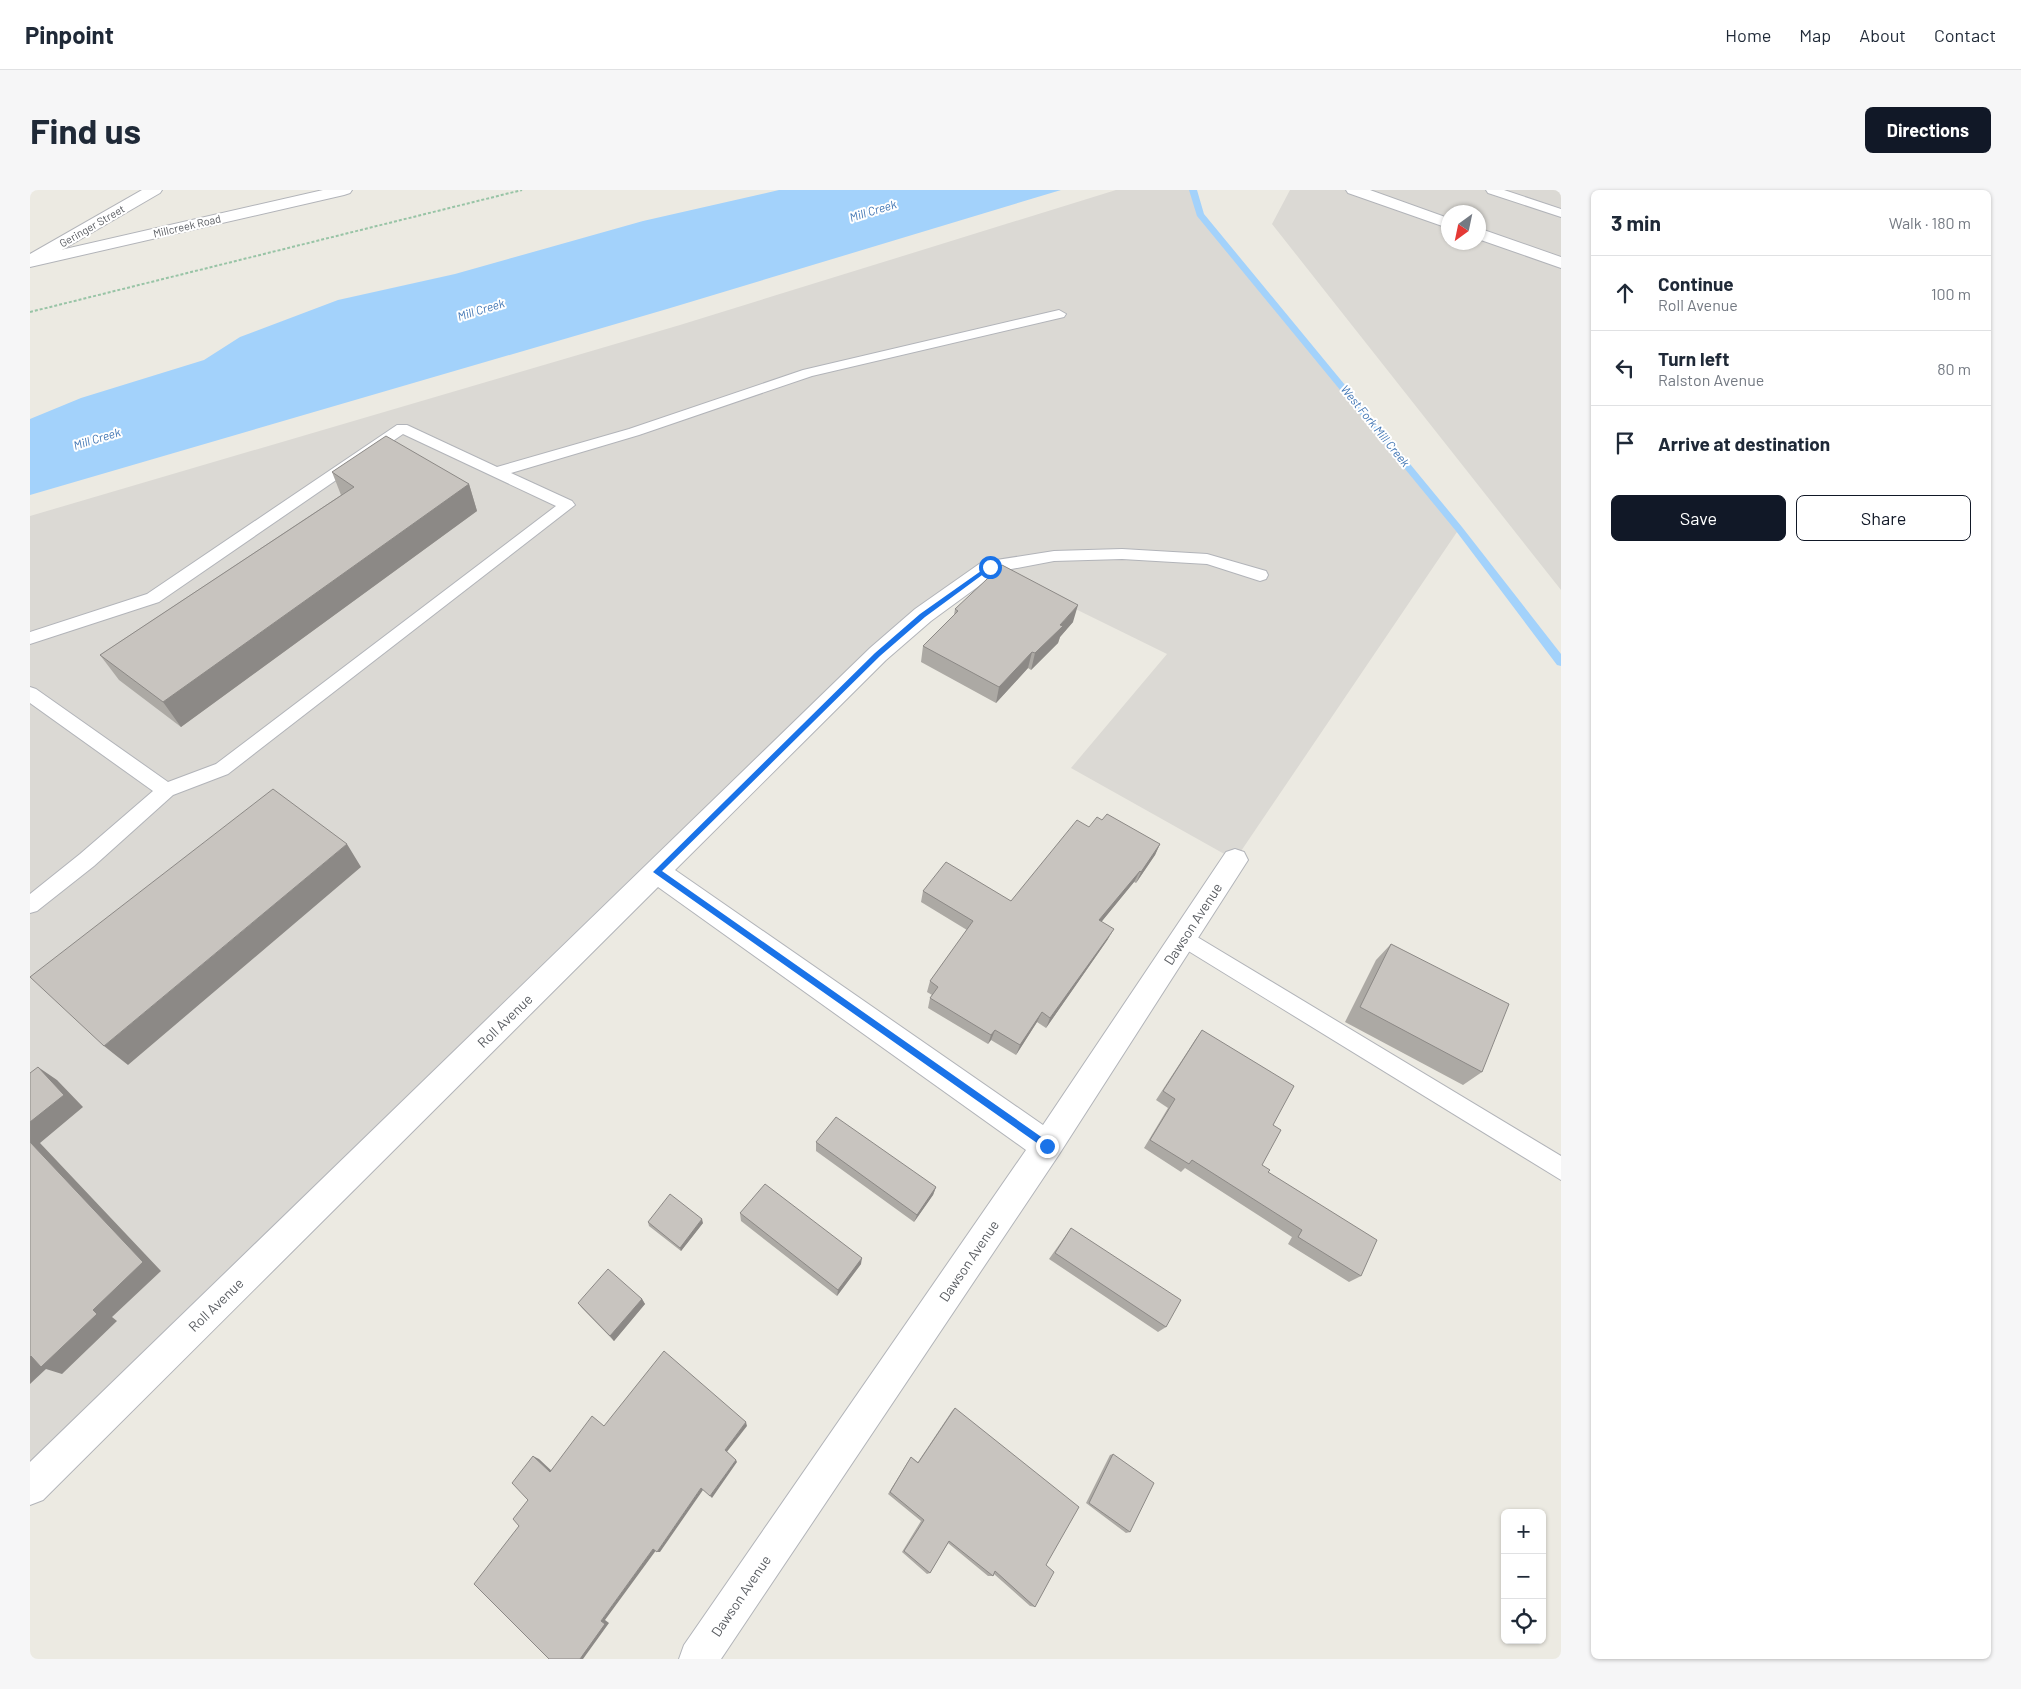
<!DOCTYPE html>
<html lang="en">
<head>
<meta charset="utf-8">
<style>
	body { margin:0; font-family:Barlow,sans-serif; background:#f6f6f7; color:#1f2937 }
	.controls { position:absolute; right:15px; bottom:15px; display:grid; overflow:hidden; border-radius:8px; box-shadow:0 1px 4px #0004 }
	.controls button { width:45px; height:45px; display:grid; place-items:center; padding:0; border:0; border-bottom:1px solid #e0e1e3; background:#fff; color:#1f2937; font:25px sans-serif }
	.compass { position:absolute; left:1411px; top:15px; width:45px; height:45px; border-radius:50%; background:#fff; box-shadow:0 1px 4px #0004; rotate:213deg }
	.stop { position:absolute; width:15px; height:15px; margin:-11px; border:4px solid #1a73e8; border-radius:50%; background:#fff }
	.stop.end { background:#1a73e8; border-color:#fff; box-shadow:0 1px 5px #0008 }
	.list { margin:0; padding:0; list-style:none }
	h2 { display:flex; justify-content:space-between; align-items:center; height:65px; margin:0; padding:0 20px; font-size:21px }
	h2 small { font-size:16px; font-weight:400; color:#747a83 }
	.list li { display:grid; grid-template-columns:32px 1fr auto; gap:15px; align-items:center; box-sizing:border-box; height:75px; padding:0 20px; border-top:1px solid #e0e1e3 }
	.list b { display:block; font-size:19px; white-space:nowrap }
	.list p { margin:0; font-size:16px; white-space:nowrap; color:#747a83 }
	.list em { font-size:16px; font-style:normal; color:#747a83 }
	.actions { display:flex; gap:10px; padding:15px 20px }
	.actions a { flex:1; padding:11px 0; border:1px solid #111827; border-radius:8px; text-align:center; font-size:18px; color:#111827 }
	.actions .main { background:#111827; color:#fff }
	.icon { flex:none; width:28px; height:28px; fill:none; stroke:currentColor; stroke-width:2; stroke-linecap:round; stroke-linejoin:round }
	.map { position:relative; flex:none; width:1531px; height:1469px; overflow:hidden; border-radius:8px }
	header { display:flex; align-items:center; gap:30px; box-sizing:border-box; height:70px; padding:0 25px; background:#fff; border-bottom:1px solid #e0e1e3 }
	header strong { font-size:24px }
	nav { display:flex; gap:28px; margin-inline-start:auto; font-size:18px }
	.intro { display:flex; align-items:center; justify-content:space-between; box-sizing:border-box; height:120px; padding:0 30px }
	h1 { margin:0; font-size:35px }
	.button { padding:12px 22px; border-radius:8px; background:#111827; color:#fff; font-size:18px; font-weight:700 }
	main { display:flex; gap:30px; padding:0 30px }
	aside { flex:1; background:#fff; border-radius:8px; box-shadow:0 1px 4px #0004 }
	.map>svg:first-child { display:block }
</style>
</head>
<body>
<header>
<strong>Pinpoint</strong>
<nav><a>Home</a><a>Map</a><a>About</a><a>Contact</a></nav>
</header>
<div class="intro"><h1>Find us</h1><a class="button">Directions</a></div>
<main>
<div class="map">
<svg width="1531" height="1469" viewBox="0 0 1531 1469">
	<rect width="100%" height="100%" fill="#eceae2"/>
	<!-- industrial -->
	<path fill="#dbd9d4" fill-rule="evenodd" d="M1086 0H1163L1170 24 1429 339 1205 670 1041 578 1137 464 960 377 893 425 0 1297V326L650 135Z
		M1260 0H1531V400L1242 34ZM1418 22H1448V52H1418Z"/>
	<!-- water -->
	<path fill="#a3d2fb" d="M749 0H1031L637 119 0 305V229L51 208 174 170 210 147 308 110 425 84 613 31Z"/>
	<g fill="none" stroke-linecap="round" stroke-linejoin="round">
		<!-- stream -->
		<path fill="#a3d2fb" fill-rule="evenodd" d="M1159 0H1167L1174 24 1432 337 1531 464V476L1527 475 1426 341 1167 26Z"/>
		<!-- service casing -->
		<g stroke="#b2b4b9" stroke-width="2">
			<path id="service" d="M1456 0H1474L1531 19V27L1458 3Z
				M1029 120 1036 124 1034 127 782 186 609 245 481 283 542 311 545 315 198 584 143 605 64 676 7 721 0 723V704L50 664 123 601 0 513V497L6 499 138 592 186 574 526 316 373 244 129 412 0 454V442L117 404 367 235H377L467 277 599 239 773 180Z
				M1092 359 1177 364 1236 381 1238 385 1236 389 1230 391 1177 374 1092 369 1024 371 960 383 954 381 952 377 954 373 960 371 1024 361Z
				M1154 739 1531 966V990L1147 754 1144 748 1147 742Z"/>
		</g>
		<!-- minor casing -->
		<g stroke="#b2b4b9" stroke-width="2">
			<path id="minor" d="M112 0H132L130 3 6 75 0 76V64Z
				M960 369 968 372 971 377 968 382 901 431 856 470 645 680 1013 935 1196 662 1205 659 1214 662 1218 670 1028 966 691 1469H649L654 1455 996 960 628 697 13 1310 0 1315V1272L840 458 885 419 952 372Z"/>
		</g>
		<!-- tertiary casing -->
		<g stroke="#b2b4b9" stroke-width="2">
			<path id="tertiary" d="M293 0H322L320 3 314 5 0 77V67Z
				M1316 0H1340L1418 28V38L1318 3Z
				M1448 38 1531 67V78L1448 49Z"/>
		</g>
		<!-- path -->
		<path stroke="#98c4a6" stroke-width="2" stroke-dasharray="3 2" stroke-linecap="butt" d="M0 122 492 0"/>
		<!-- service -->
		<use href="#service" fill="#fff" fill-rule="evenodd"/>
		<!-- minor -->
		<use href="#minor" fill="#fff" fill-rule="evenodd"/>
		<!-- tertiary -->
		<use href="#tertiary" fill="#fff" fill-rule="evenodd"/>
	</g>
	<!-- wall -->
	<path fill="#aca9a4" d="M302 282 439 294 447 321 151 537 89 490 70 465 311 305Z
		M925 419 1043 432 1030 447 1028 453 1001 480 998 478 966 513 891 472 893 456 924 425Z
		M1059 637 1130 654 1125 665 1106 693 1104 692 1071 732 1078 749 1016 838 1007 832 986 865 961 850 958 854 898 818 900 808 902 805 897 802 900 791 937 740 891 712 893 701 981 711Z
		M1361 754 1452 882 1433 895 1315 832 1346 770Z
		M1172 840 1243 935 1232 975 1331 1086 1319 1092 1258 1054 1262 1047 1155 978 1151 982 1114 958 1138 918 1126 910 1165 850Z
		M786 952 906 997 903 1005 884 1032 786 961Z
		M710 1023 831 1074 807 1106 711 1031Z
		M618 1032 673 1033 651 1061 619 1036Z
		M1041 1038 1136 1137 1128 1142 1019 1069Z
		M612 1109 615 1114 584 1151 552 1118 548 1113Z
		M925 1218 1016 1375 1005 1417 1000 1416 964 1384 963 1386H958L918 1353 900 1383 897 1384 872 1362 891 1331 858 1304 879 1270 881 1267 888 1272 922 1221Z
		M1083 1264 1100 1342 1096 1343 1056 1313 1080 1265Z"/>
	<!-- shaded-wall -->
	<path fill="#8c8986" d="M439 294 447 321 151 537 133 512Z
		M1048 415 1043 432 1030 447 1028 453 1001 480 1005 463Z
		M1002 462 998 478 966 513 969 497Z
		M317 654 331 677 98 875 74 856Z
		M1130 654 1125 665 1106 693 1111 682Z
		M1110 681 1104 692 1064 741 1069 730Z
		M1084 739 1078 749 1016 838 1020 828Z
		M1012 822 1007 832 986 865 990 855Z
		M965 840 961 850 958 854 961 845Z
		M8 877 27 890 53 917 10 953 131 1081 82 1127 87 1131 32 1184 16 1179 0 1194V1167L63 1120 0 952V932Z
		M906 997 903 1005 884 1032 887 1025Z
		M672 1029 673 1033 651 1061 650 1058Z
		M832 1068 831 1074 807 1106 808 1100Z
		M612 1109 615 1114 584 1151 580 1146Z
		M716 1232 717 1236 696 1263 695 1260Z
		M503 1266 509 1269 525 1284 520 1282Z
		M706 1270 707 1272 682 1308 680 1306Z
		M671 1298 673 1300 630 1362H627Z
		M623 1359H627L575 1430 579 1433 553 1469H550L571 1431Z"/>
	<!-- building -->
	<path fill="#c8c4bf" stroke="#8c8986" d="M356 246 439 294 133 512 70 465 324 297 302 282Z
		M972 375 1048 415 1030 435 1033 436 1005 463 1002 462 969 497 893 456 928 421 925 419Z
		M243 599 317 654 74 856 0 787Z
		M1077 624 1130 654 1111 682 1110 681 1069 730 1084 739 1020 828 1012 822 990 855 965 840 961 845 900 808 908 797 900 791 943 731 893 701 916 672 981 711 1047 630 1059 637 1067 627 1072 630Z
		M1361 754 1479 814 1452 882 1330 817Z
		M1172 840 1264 896 1243 935 1251 940 1232 975 1240 980 1238 982 1347 1050 1331 1086 1268 1047 1272 1040 1162 970 1159 974 1120 950 1145 909 1133 901Z
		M8 877 34 905 0 932V883Z
		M806 927 906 997 887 1025 786 952Z
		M0 952 113 1072 63 1120 67 1124 11 1177 1 1166 0 1167Z
		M735 994 832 1068 808 1100 710 1023Z
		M640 1004 672 1029 650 1058 618 1032Z
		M1041 1038 1151 1110 1136 1137 1025 1063Z
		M578 1079 612 1109 580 1146 548 1113Z
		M634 1161 716 1232 695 1260 706 1270 680 1306 671 1298 627 1362 623 1359 571 1431 575 1434 550 1469H519L444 1394 489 1336 483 1329 498 1310 482 1293 503 1266 520 1282 562 1226 574 1236Z
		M925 1218 1049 1317 1016 1375 1024 1382 1005 1417 965 1381 963 1386 919 1351 900 1383 874 1361 894 1330 860 1302 881 1267 888 1273Z
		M1083 1264 1124 1293 1100 1342 1059 1313Z"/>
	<!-- route -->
	<path fill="#1a73e8" d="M958 376 963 377 895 427 850 466 632 681 1020 953V959L1017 960 623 682 845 463 890 424Z"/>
	<g text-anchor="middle" stroke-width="4" stroke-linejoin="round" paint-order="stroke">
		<!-- far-street labels -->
		<g font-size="11" fill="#5a5d62" stroke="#fff">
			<text transform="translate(62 36) rotate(-30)" y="4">Geringer Street</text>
			<text transform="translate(157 36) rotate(-13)" y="4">Millcreek Road</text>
		</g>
		<!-- far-water labels -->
		<g font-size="12" font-style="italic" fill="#4478b5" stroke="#fff">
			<text transform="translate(843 21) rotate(-17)" y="4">Mill Creek</text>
			<text transform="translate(451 120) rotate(-17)" y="4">Mill Creek</text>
			<text transform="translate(1345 236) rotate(51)" y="4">West Fork Mill Creek</text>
			<text transform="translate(67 249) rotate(-17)" y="4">Mill Creek</text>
		</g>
		<!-- street labels -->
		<g font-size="14" fill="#5a5d62" stroke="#fff">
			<text transform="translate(1163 734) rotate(-57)" y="5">Dawson Avenue</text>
			<text transform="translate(475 831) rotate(-44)" y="5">Roll Avenue</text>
			<text transform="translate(939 1071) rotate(-56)" y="5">Dawson Avenue</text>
			<text transform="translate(186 1115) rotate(-44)" y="5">Roll Avenue</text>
			<text transform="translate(711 1406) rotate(-56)" y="5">Dawson Avenue</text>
		</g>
	</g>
</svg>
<div class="controls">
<button>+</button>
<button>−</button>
<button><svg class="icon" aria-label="locate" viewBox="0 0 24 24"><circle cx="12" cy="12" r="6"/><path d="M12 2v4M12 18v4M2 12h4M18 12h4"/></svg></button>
</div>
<svg class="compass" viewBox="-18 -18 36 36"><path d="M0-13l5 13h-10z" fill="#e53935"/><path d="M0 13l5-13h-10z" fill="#747a83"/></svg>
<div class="stop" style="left:960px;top:377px"></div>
<div class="stop end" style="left:1017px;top:956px"></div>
</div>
<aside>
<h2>3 min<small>Walk · 180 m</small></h2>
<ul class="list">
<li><svg class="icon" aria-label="ahead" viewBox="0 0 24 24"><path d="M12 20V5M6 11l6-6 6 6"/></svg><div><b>Continue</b><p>Roll Avenue</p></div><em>100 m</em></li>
<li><svg class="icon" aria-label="left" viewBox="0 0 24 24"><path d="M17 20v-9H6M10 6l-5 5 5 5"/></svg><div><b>Turn left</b><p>Ralston Avenue</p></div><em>80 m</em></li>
<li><svg class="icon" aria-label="arrive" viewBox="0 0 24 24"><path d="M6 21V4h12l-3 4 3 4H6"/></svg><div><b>Arrive at destination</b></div></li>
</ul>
<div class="actions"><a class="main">Save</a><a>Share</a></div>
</aside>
</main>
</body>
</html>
